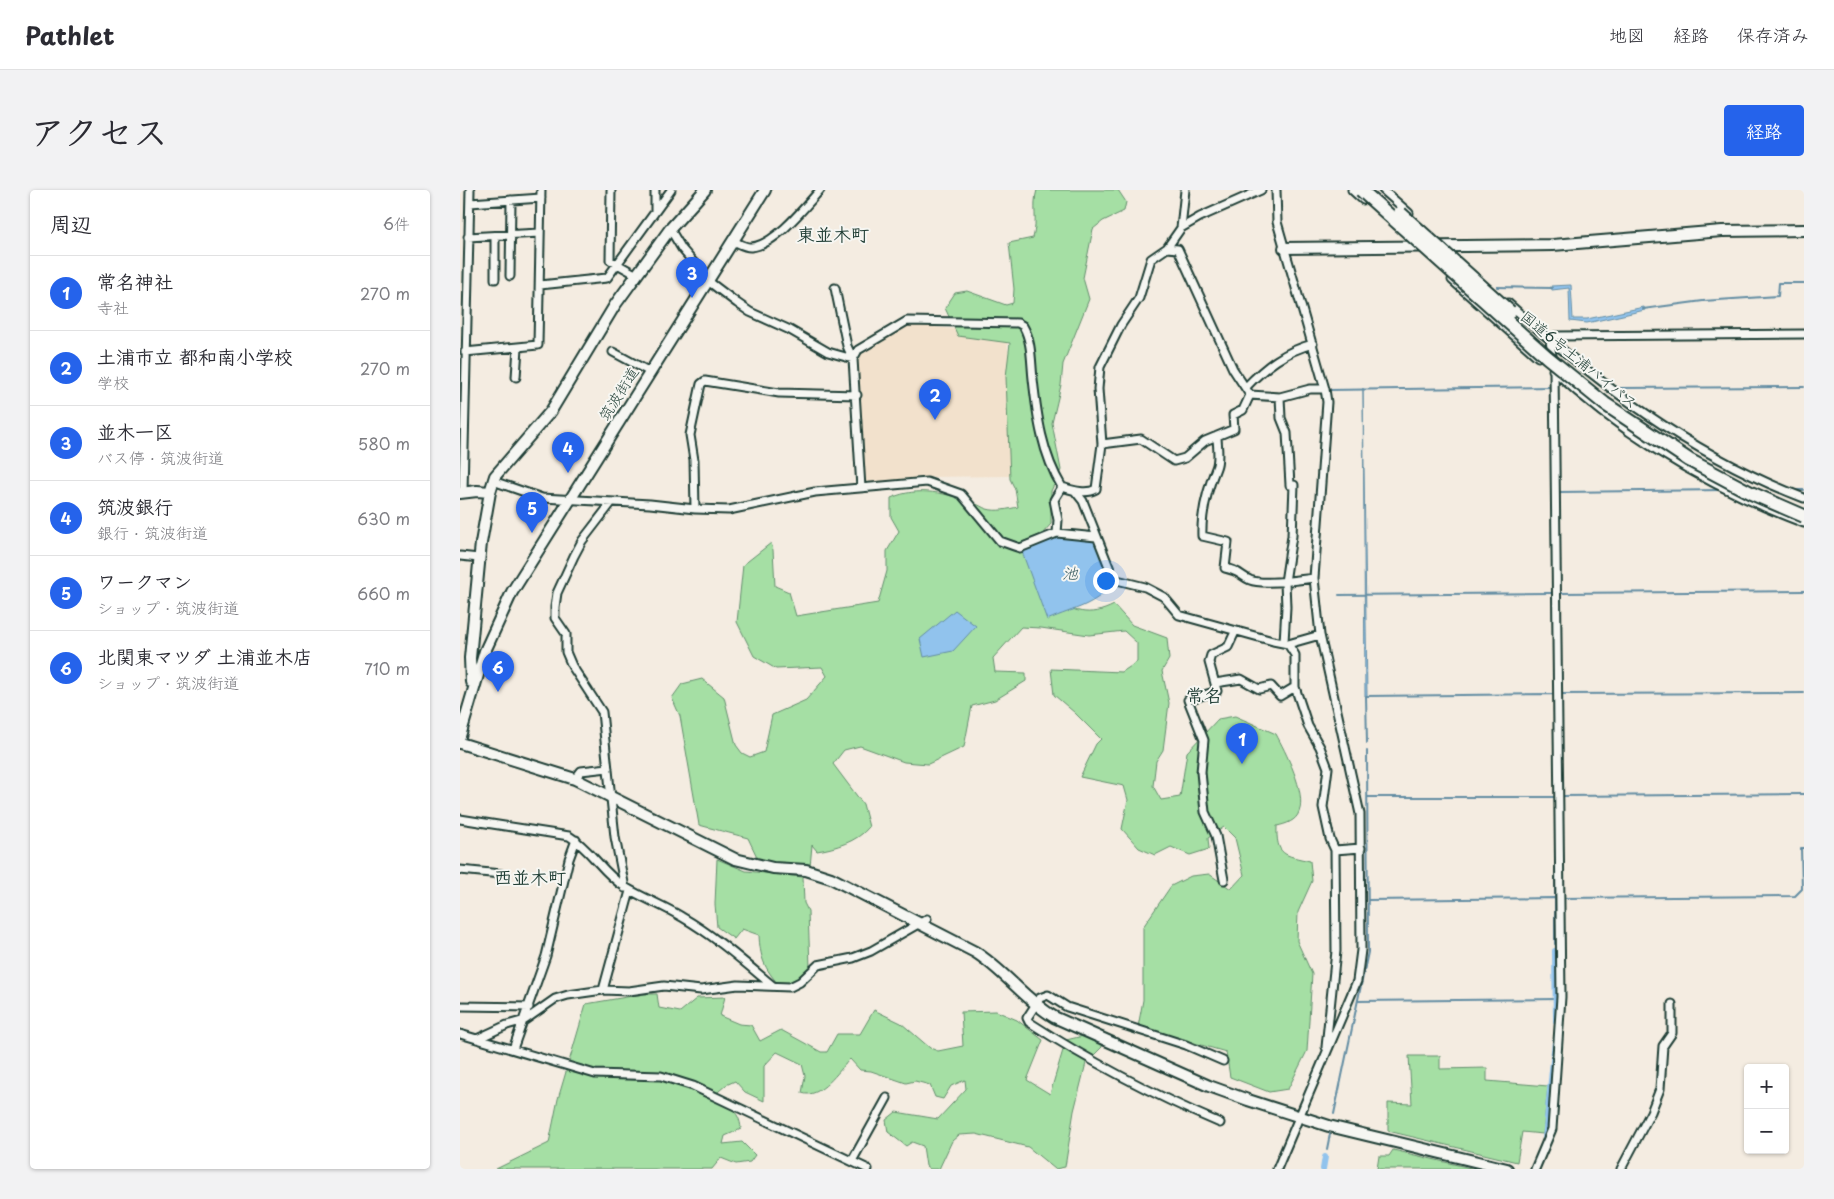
<!DOCTYPE html>
<html lang="ja">
<head>
<meta charset="utf-8">
<style>
	body { margin:0; font-family:"Playpen Sans","Klee One",sans-serif; background:#f2f2f3; color:#2b2b33 }
	.controls { position:absolute; right:15px; bottom:15px; display:grid; overflow:hidden; border-radius:5px; box-shadow:0 1px 4px #0004 }
	.controls button { width:45px; height:45px; display:grid; place-items:center; padding:0; border:0; border-bottom:1px solid #e1e1e2; background:#fff; color:#2b2b33; font:25px sans-serif }
	.you { position:absolute; left:645px; top:390px; width:18px; height:18px; margin:-12px; border:4px solid #fff; border-radius:50%; background:#1a73e8; box-shadow:0 0 0 8px #1a73e833 }
	.badge { display:grid; place-items:center; width:32px; height:32px; border-radius:50%; background:#2563eb; color:#fff; font-size:16px; font-weight:700 }
	.pin { position:absolute; translate:-50% -41px; filter:drop-shadow(0 1px 2px #0008) }
	.pin::after { content:''; position:absolute; top:26px; width:18px; height:15px; background:inherit; clip-path:polygon(0 0,100% 0,50% 100%) }
	.list { margin:0; padding:0; list-style:none }
	h2 { display:flex; justify-content:space-between; align-items:center; height:65px; margin:0; padding:0 20px; font-size:21px }
	h2 small { font-size:16px; font-weight:400; color:#7c7c81 }
	.list li { display:grid; grid-template-columns:32px 1fr auto; gap:15px; align-items:center; box-sizing:border-box; height:75px; padding:0 20px; border-top:1px solid #e1e1e2 }
	.list b { display:block; font-size:19px; white-space:nowrap }
	.list p { margin:0; font-size:16px; white-space:nowrap; color:#7c7c81 }
	.list em { font-size:16px; font-style:normal; color:#7c7c81 }
	.map { position:relative; flex:none; width:1344px; height:979px; overflow:hidden; border-radius:5px }
	header { display:flex; align-items:center; gap:30px; box-sizing:border-box; height:70px; padding:0 25px; background:#fff; border-bottom:1px solid #e1e1e2 }
	header strong { font-size:24px }
	nav { display:flex; gap:28px; margin-inline-start:auto; font-size:18px }
	.intro { display:flex; align-items:center; justify-content:space-between; box-sizing:border-box; height:120px; padding:0 30px }
	h1 { margin:0; font-size:35px }
	.button { padding:12px 22px; border-radius:5px; background:#2563eb; color:#fff; font-size:18px; font-weight:700 }
	main { display:flex; gap:30px; padding:0 30px }
	aside { flex:1; background:#fff; border-radius:5px; box-shadow:0 1px 4px #0004 }
	.map>svg:first-child { display:block }
</style>
</head>
<body>
<header>
<strong>Pathlet</strong>
<nav><a>地図</a><a>経路</a><a>保存済み</a></nav>
</header>
<div class="intro"><h1>アクセス</h1><a class="button">経路</a></div>
<main>
<aside>
<h2>周辺<small>6件</small></h2>
<ul class="list">
<li><span class="badge">1</span><div><b>常名神社</b><p>寺社</p></div><em>270 m</em></li>
<li><span class="badge">2</span><div><b>土浦市立 都和南小学校</b><p>学校</p></div><em>270 m</em></li>
<li><span class="badge">3</span><div><b>並木一区</b><p>バス停 · 筑波街道</p></div><em>580 m</em></li>
<li><span class="badge">4</span><div><b>筑波銀行</b><p>銀行 · 筑波街道</p></div><em>630 m</em></li>
<li><span class="badge">5</span><div><b>ワークマン</b><p>ショップ · 筑波街道</p></div><em>660 m</em></li>
<li><span class="badge">6</span><div><b>北関東マツダ 土浦並木店</b><p>ショップ · 筑波街道</p></div><em>710 m</em></li>
</ul>
</aside>
<div class="map">
<svg width="1344" height="979" viewBox="0 0 1344 979">
	<rect width="100%" height="100%" fill="#f4ece1"/>
	<filter id="ink" filterUnits="userSpaceOnUse"><feTurbulence type="fractalNoise" baseFrequency=".02" numOctaves="2"/><feDisplacementMap in="SourceGraphic" scale="10" xChannelSelector="R" yChannelSelector="G"/><feConvolveMatrix kernelMatrix="1 2 1 2 8 2 1 2 1" color-interpolation-filters="sRGB"/></filter>
	<g filter="url(#ink)">
		<!-- built -->
		<path fill="#f2e1cc" d="M454 135 541 144 547 151 550 175V286L463 287 403 293 397 164 442 137Z"/>
		<!-- green -->
		<path fill="#a5dfa4" stroke="#628e6c" d="M577 0H658L666 12 664 21 643 31 633 39 623 88 629 109 603 174 601 195 592 233 601 280 591 301V334L582 344 562 352C578 390 605 441 654 415L672 435 707 448 709 469 702 481 709 513 703 560 696 571 693 596 701 610 720 607 727 562 758 529 775 526 816 544C825 561 847 603 839 622 836 631 826 634 817 636 816 666 824 665 850 671L852 691 838 722 837 751 852 784 847 861 828 899 809 902 770 887 766 862 678 837 683 810V737L711 696 731 686 749 684 771 699 784 685 775 648 764 637 748 648 749 659 730 665 711 657 695 665 679 658 662 639 668 610 664 596 620 587 636 554 641 549 615 523 594 505 591 479 662 482 677 472V453L664 441 629 445 581 438 561 437 533 468 535 482 566 483V491L535 510 512 516 504 557 468 574 444 572 400 556 384 560 373 574 403 614 409 637C397 652 375 658 357 661L352 655 350 677 299 671 288 648 239 635 220 526 212 508 222 494 242 489 264 507 276 555 282 563 290 567 304 562 312 525 346 510 367 486 362 477 316 479 294 466 277 432 283 375 311 353 313 360 315 396 329 402 336 426 418 413 427 381V361L439 341 431 327V308C458 296 487 303 513 313 518 314 523 318 527 319 537 322 548 319 558 317L555 299 550 289 546 187 550 153 498 146 485 118 495 103 507 101 546 115 553 113 554 99 549 53 573 48C578 31 572 16 577 0Z
			M257 669 286 681 343 687 344 713 348 721 350 777 331 794 319 795C304 778 300 767 299 745L282 739 274 749 257 737 255 714Z
			M184 804H197L199 818 220 822 237 808 265 807 260 826 279 834 291 835 300 851 321 840 361 862H367L377 844H400L414 820 441 833 470 858 478 861 503 856 501 822 536 821 557 830 583 850 567 890 590 904 606 850 636 843 642 857 626 873 614 921 605 977 595 979 568 957 516 944 499 945 492 951 479 979H470L466 976 463 956 452 952 446 956 428 942 426 930 436 922 478 929 506 899 505 890 491 896 483 909 475 907 470 895 455 891 446 893 411 881 400 880 390 869C379 880 360 910 342 903L345 886 342 874 317 862 304 876V911L285 902 275 891 266 895 252 907C267 915 280 920 281 939L265 946 263 954 282 952 295 965 290 972 276 974 261 968 252 979H36L89 953 98 909 126 814Z
			M949 866H980V879L1027 878V891L1088 896 1083 944 1062 942 1057 972 928 941V913L952 914Z
			M933 960 1015 979H917L919 966H929Z"/>
		<!-- water -->
		<path fill="#91c3ed" stroke="#638da3" d="M1111 95 1113 129H1127L1184 117 1185 120 1127 133 1110 131 1109 98 1092 100 1091 96Z
			M903 198 907 507 905 506Z
			M597 345 635 348 656 391C633 417 617 417 587 430L561 359Z
			M495 420 516 436 493 461 464 467 460 449Z"/>
		<g fill="none" stroke-linecap="round" stroke-linejoin="round">
			<!-- stream -->
			<path stroke="#638da3" stroke-width="2" d="M1037 97 1092 98
				M1183 119 1243 111 1318 106 1319 93H1344
				M1157 198 1344 197
				M869 200 1092 197
				M1333 300H1344
				M1100 302 1263 300
				M1092 330V348
				M1092 356 1093 449
				M1100 403 1344 401
				M879 405 1091 403
				M1101 504 1344 503
				M1094 505V553
				M906 506 1093 504
				M906 506 907 553
				M1095 569V754
				M1102 606 1344 604
				M908 607H1093
				M1102 708 1335 706 1342 699 1341 658H1344
				M908 710 1094 708
				M898 811 1097 809
				M874 924 908 762 907 561
				M867 959 870 944"/>
			<!-- canal -->
			<path stroke="#91c3ed" stroke-width="6" d="M1095 761 1096 831
				M1085 948 1095 851
				M863 979 865 967"/>
			<!-- street casing -->
			<g stroke="#1f3d34" stroke-width="11">
				<path id="street" d="M151 0 150 70 177 85
					M816 0 817 32 865 199 867 212 854 388 860 445 900 624 901 760 897 791 817 979
					M892 0 903 10
					M923 0 949 23
					M10 13 81 8
					M195 21V0
					M721 38 740 27 801 0
					M210 39 222 59 252 94 277 113 290 122 330 140 368 162 393 169
					M8 47 80 43
					M273 51C278 53 286 58 291 57 314 56 345 17 360 0
					M707 58 721 38 725 0
					M50 86 51 10
					M35 89V46
					M992 90 1078 167
					M80 95 147 88 211 0
					M375 98 387 156 393 169 401 298
					M1048 113C1137 193 1231 265 1344 308
					M1090 150 1095 146 1344 144
					M5 162 78 155 81 0
					M153 162 190 182
					M393 169 398 160 447 131 558 133 563 136C572 151 571 171 573 189 577 226 582 264 602 297 612 300 626 305 636 299L642 254 638 199 640 177 661 135 679 108 691 69 707 58 718 59 773 179 790 205
					M1093 180C1166 248 1251 298 1344 333
					M56 187 58 158
					M786 197C805 177 825 161 853 154
					M790 205 820 207 850 199H865
					M820 207 821 228 827 243 830 295H834L832 346 825 392 826 417 824 452
					M757 246C757 255 760 269 756 278 748 298 741 323 742 346L768 352 765 378C780 381 779 385 790 390 802 395 840 390 854 388
					M642 254 681 249 714 271 725 268 745 251 774 239 773 225 783 220 790 205
					M33 291 82 308 190 314 235 319 269 320 355 302 467 292 501 304 540 351 554 356 560 358 597 343 636 347
					M615 301 623 311 653 387 657 390 685 397 704 407 719 425 813 451 828 454 835 465V497L848 536 860 557 868 578 863 617 870 649 875 660 876 761 866 857
					M3 302 10 0
					M152 312 122 351 114 366 97 403 95 417V428L106 444V462L112 476 142 522 155 647 165 698
					M235 319 234 270 230 245 241 194 245 191 319 203 397 205
					M597 343 598 330 594 310 602 297
					M0 366 19 368
					M828 454 860 445
					M755 493 781 489 799 499 811 496 820 506 835 497
					M115 589 121 581 148 578
					M0 629 109 646C131 659 143 684 165 697 183 708 204 716 222 727 255 746 284 772 313 796
					M875 660 901 658
					M0 680 41 684
					M764 690 756 646 745 622 741 582 744 550 728 510 757 501 749 472 751 465 768 457 775 442
					M143 800 170 701
					M0 816 69 817
					M0 844 135 884 201 886 233 896 408 979
					M17 849 47 835 65 830 95 809 108 805 143 800 169 801 204 796 241 800 278 795 330 797 340 792 358 775 393 768 411 761 467 729
					M53 859 86 766 109 669 116 650
					M760 933C694 905 629 871 569 832L567 828 580 808 588 805 607 817 726 855 763 871
					M392 971 427 908
					M1075 979 1092 939 1101 807 1094 181 1090 150
					M1161 979 1191 922 1200 899 1203 856 1212 843V814"/>
			</g>
			<!-- secondary casing -->
			<g stroke="#1f3d34" stroke-width="14">
				<path id="secondary" d="M824 58 1093 55 1262 41 1344 40
					M0 303 17 301 30 302
					M11 492 10 468 21 353 30 302 35 286 91 221 155 115 210 39 245 0
					M0 546 25 461 52 402 305 0
					M0 553 115 589 275 669 313 678 346 680 371 688 515 762C544 780 564 809 594 827L749 896 788 910 869 936 1047 979"/>
			</g>
			<!-- street -->
			<use href="#street" stroke="#f6f6f2" stroke-width="7"/>
			<!-- secondary -->
			<use href="#secondary" stroke="#f6f6f2" stroke-width="10"/>
			<!-- highway-bridge casing -->
			<g stroke="#1f3d34" stroke-width="16" stroke-linecap="butt">
				<path id="highway-bridge" d="M901 0 1087 167 1145 214 1229 270 1291 303 1344 326
					M940 23 1050 122"/>
			</g>
			<!-- highway-bridge -->
			<use href="#highway-bridge" stroke="#f6f6f2" stroke-width="12"/>
		</g>
	</g>
	<g text-anchor="middle" stroke-width="4" stroke-linejoin="round" paint-order="stroke">
		<!-- street labels -->
		<g font-size="15" fill="#1f3d34" stroke="#f6f6f2">
			<text transform="translate(1119 170) rotate(39)" y="5">国道6号土浦バイパス</text>
			<text transform="translate(159 204) rotate(-58)" y="5">筑波街道</text>
		</g>
		<!-- water labels -->
		<g font-size="16" font-style="italic" fill="#3c5e62" stroke="#f6f6f2">
			<text x="610" y="389">池</text>
		</g>
		<!-- quarter labels -->
		<g font-size="18" font-weight="bold" fill="#1f3d34" stroke="#f6f6f2">
			<text x="373" y="51">東並木町</text>
			<text x="744" y="512">常名</text>
			<text x="70" y="694">西並木町</text>
		</g>
	</g>
</svg>
<div class="controls">
<button>+</button>
<button>−</button>
</div>
<div class="you"></div>
<div class="pin badge" style="left:782px;top:574px">1</div>
<div class="pin badge" style="left:475px;top:230px">2</div>
<div class="pin badge" style="left:232px;top:108px">3</div>
<div class="pin badge" style="left:108px;top:283px">4</div>
<div class="pin badge" style="left:72px;top:343px">5</div>
<div class="pin badge" style="left:38px;top:502px">6</div>
</div>
</main>
</body>
</html>
